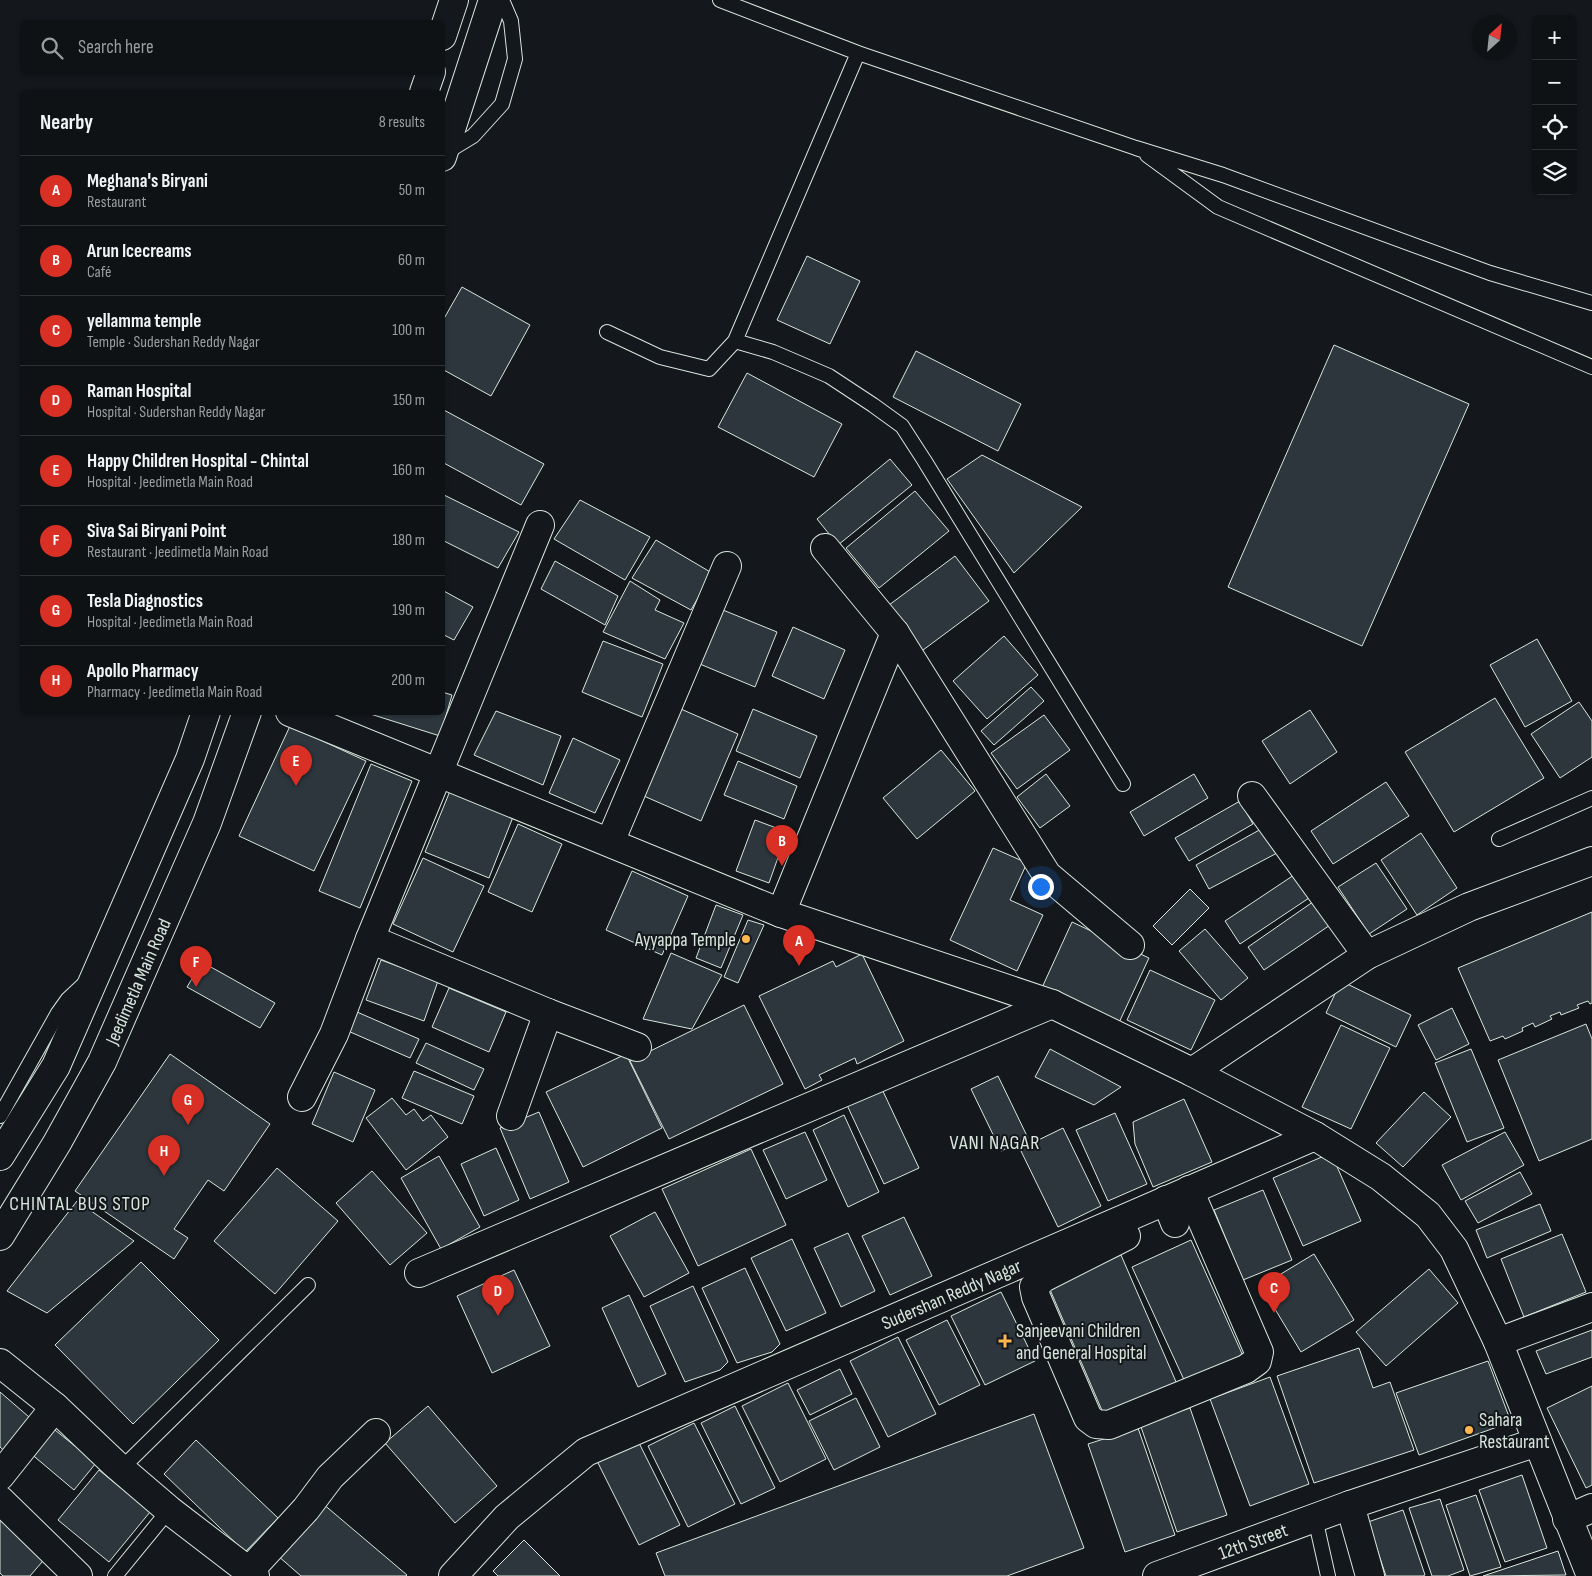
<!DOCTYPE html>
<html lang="en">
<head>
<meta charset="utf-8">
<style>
	body { margin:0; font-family:"Sofia Sans Condensed",sans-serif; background:#1d2022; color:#f1f3f6 }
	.controls { position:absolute; right:15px; top:15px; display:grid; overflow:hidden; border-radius:8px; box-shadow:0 1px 4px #0004 }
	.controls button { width:45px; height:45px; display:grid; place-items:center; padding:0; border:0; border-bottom:1px solid #2f3234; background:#0f1215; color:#f1f3f6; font:25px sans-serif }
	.compass { position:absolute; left:1472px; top:15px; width:45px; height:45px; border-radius:50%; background:#0f1215; box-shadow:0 1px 4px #0004; rotate:27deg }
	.you { position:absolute; left:1040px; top:886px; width:18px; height:18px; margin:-12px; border:4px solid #fff; border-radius:50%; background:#1a73e8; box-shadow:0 0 0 8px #1a73e833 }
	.badge { display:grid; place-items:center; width:32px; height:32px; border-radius:50%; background:#d93025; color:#fff; font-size:16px; font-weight:700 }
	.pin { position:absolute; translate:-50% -41px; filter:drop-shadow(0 1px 2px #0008) }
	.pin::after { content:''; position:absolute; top:26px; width:18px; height:15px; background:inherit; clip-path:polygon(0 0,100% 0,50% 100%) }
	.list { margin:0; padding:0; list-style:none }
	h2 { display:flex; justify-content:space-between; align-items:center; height:65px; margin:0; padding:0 20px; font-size:21px }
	h2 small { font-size:16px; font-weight:400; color:#9b9ea0 }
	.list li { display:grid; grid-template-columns:32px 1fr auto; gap:15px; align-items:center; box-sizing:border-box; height:70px; padding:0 20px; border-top:1px solid #2f3234 }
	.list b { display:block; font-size:19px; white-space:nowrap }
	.list p { margin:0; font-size:16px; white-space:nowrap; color:#9b9ea0 }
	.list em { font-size:16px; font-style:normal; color:#9b9ea0 }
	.icon { flex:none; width:28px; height:28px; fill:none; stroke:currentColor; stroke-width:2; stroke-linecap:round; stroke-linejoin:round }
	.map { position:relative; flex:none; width:1592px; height:1576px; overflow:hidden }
	.search { position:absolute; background:#0f1215; box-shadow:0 1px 4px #0004; left:20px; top:20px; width:425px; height:55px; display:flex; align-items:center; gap:12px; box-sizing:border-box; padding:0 18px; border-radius:8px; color:#9b9ea0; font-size:19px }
	.panel { position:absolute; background:#0f1215; box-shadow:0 1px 4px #0004; left:20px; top:90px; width:425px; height:625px; border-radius:8px }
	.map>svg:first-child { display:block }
</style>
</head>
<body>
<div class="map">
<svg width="1592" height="1576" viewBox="0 0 1592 1576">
	<rect width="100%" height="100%" fill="#14181c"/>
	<!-- building -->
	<path fill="#2c363c" stroke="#d8e6dc" d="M807 256 860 281 830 344 777 320Z
		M462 287 530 325 491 396 442 369V322Z
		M1334 345 1469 404 1362 646 1228 587Z
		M916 351 1021 404 998 451 893 397Z
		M747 373 842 424 814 477 718 427Z
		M442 409 544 464 521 505 442 462Z
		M982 455 1082 507 1014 573 947 479Z
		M890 459 912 485 838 545 817 519Z
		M915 491 949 531 879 588 846 548Z
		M442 494 519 532 498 568 442 540Z
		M580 500 650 537 625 580 554 539Z
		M656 540 712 573 691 610 632 578Z
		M955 556 989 601 919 653 885 608Z
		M555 561 618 596 605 625 541 589Z
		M630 581 660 600 655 610 684 623 665 659 603 632Z
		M442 590 473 607 454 640 442 634Z
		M718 608 777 632 755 687 695 662Z
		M793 627 845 650 824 699 772 676Z
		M1004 636 1038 675 987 719 953 681Z
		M1537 639 1572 701 1525 727 1490 665Z
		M603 641 663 664 642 717 582 692Z
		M1031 687 1044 701 994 745 981 731Z
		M442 692 452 695 440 736 364 712H442Z
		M1495 698 1544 778 1454 832 1405 752Z
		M1579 702 1592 721V757L1560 778 1531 734Z
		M674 706 738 734 701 821 637 793Z
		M753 709 817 736 800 778 736 751Z
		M1310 710 1337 752 1290 784 1262 741Z
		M496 711 561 736 543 785 474 755Z
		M1044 715 1070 750 1017 789 991 753Z
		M290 726 366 761 314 871 239 836Z
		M573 738 620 760 595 813 549 793Z
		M941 750 975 791 917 839 883 798Z
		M738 761 797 786 784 819 724 795Z
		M371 764 412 781 360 908 319 891Z
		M1046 774 1070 806 1040 828 1017 797Z
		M1194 774 1208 798 1144 836 1130 812Z
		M1386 782 1409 816 1333 864 1311 831Z
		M450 791 513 817 489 878 425 852Z
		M1240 801 1253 824 1189 861 1175 838Z
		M755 820 787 832 769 883 736 871Z
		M518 824 562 844 532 912 488 892Z
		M1263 828 1277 853 1209 889 1196 865Z
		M1421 833 1457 888 1417 915 1381 860Z
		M993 848 1027 863 1010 900 1043 915 1017 971 950 940Z
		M423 858 484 886 453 952 393 924Z
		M1376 863 1407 909 1369 934 1338 887Z
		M632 871 688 896 662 955 606 930Z
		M1300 871 1315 894 1240 944 1225 921Z
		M1190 889 1209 908 1172 945 1153 926Z
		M1320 897 1336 921 1264 970 1248 947Z
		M716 905 743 915 721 968 696 958Z
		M1592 912V1003L1590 1004 1588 1001 1577 1005 1579 1008 1561 1015 1560 1012 1550 1016 1552 1019 1535 1027 1533 1023 1522 1028 1523 1031 1505 1039 1503 1036 1490 1041 1458 968Z
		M748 920 764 925 738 983 724 977Z
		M1072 922 1149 958 1117 1027 1040 992Z
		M1205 929 1248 978 1221 1000 1179 951Z
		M671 953 722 975 692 1029 643 1019Z
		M862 954 904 1041 857 1064 855 1058 819 1075 822 1080 805 1089 759 996 833 961 836 967Z
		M381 960 438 981 424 1021 366 1000Z
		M202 962 275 1003 260 1028 187 987Z
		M1150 970 1215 1000 1191 1050 1127 1020Z
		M1341 981 1411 1015 1396 1047 1326 1013Z
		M449 988 506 1012 489 1052 432 1027Z
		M744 1005 783 1084 669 1139 630 1061Z
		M1452 1008 1469 1044 1436 1060 1418 1025Z
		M357 1012 419 1039 410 1058 348 1031Z
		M1586 1024 1592 1039V1139L1539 1161 1498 1060Z
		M1341 1025 1390 1048 1351 1129 1302 1107Z
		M426 1043 484 1069 474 1090 416 1063Z
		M1050 1049 1121 1087 1094 1105 1035 1077Z
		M1471 1049 1504 1128 1467 1142 1435 1063Z
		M170 1054 270 1124 224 1191 208 1180 174 1229 188 1238 174 1259 75 1191Z
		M626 1054 662 1128 583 1167 546 1092Z
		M414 1071 474 1096 462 1124 402 1098Z
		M334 1072 375 1090 353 1142 312 1124Z
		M998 1076 1028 1138 1001 1151 971 1089Z
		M881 1087 919 1168 884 1184 846 1103Z
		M1424 1092 1451 1117 1403 1167 1376 1143Z
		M392 1098 406 1115 414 1109 423 1121 431 1115 448 1137 406 1170 366 1118Z
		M1184 1099 1212 1162 1153 1187 1135 1144 1133 1122Z
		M539 1112 569 1182 530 1199 500 1128Z
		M1115 1113 1147 1184 1108 1201 1076 1130Z
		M844 1115 879 1192 848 1207 813 1130Z
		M1063 1128 1101 1206 1058 1227 1020 1149Z
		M805 1132 827 1180 786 1199 763 1150Z
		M1505 1132 1524 1165 1461 1200 1442 1165Z
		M496 1148 519 1200 484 1216 461 1164Z
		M751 1149 786 1225 698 1266 662 1189Z
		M1331 1153 1361 1221 1303 1246 1273 1178Z
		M439 1156 480 1227 441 1249 401 1178Z
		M277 1168 338 1221 275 1294 214 1241Z
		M372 1171 427 1233 390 1265 336 1203Z
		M1520 1172 1532 1194 1478 1223 1465 1201Z
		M1263 1190 1292 1260 1243 1280 1214 1210Z
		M77 1201 134 1241 47 1313 7 1291Z
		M1540 1204 1551 1231 1487 1258 1476 1230Z
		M655 1212 689 1273 644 1297 610 1236Z
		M904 1217 932 1276 890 1295 862 1236Z
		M848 1233 875 1291 841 1307 814 1248Z
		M1562 1234 1586 1292 1524 1317 1501 1259Z
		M792 1239 826 1313 786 1331 751 1258Z
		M1191 1240 1243 1356 1185 1382 1132 1267Z
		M1314 1254 1354 1320 1301 1352 1261 1286Z
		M1121 1255 1180 1391 1107 1422 1048 1285Z
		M141 1262 219 1340 133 1424 55 1345Z
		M745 1268 780 1344 772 1352 737 1363 702 1288Z
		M1429 1269 1458 1303 1386 1366 1356 1332Z
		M514 1270 550 1346 492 1373 457 1296Z
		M693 1286 728 1362 720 1370 685 1382 650 1306Z
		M1001 1292 1035 1361 985 1385 951 1316Z
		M629 1295 666 1374 638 1387 602 1308Z
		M947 1320 980 1385 939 1405 906 1340Z
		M1592 1330V1357L1546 1374 1536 1351Z
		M898 1337 936 1414 888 1437 850 1361Z
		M1359 1348 1373 1388 1390 1382 1414 1450 1314 1483 1277 1376Z
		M1488 1361 1511 1422 1419 1455 1396 1393Z
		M840 1369 852 1394 810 1415 797 1390Z
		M1270 1377 1309 1484 1250 1506 1210 1399Z
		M788 1383 826 1459 780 1482 742 1406Z
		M1592 1386V1485L1586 1488 1547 1408Z
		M0 1392 36 1423 9 1455 0 1447Z
		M856 1398 880 1447 834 1470 809 1421Z
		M428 1406 497 1486 455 1523 385 1443Z
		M735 1406 775 1488 741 1504 701 1423Z
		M1190 1408 1227 1515 1177 1532 1140 1424Z
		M1034 1414 1084 1548 1007 1576H665L656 1553Z
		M694 1423 735 1504 688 1527 648 1446Z
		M50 1426 96 1463 74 1490 29 1452Z
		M1138 1428 1175 1535 1125 1552 1088 1444Z
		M196 1440 278 1518 245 1552 164 1474Z
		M638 1441 680 1525 639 1545 597 1461Z
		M99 1470 150 1512 109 1562 58 1520Z
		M1522 1475 1547 1548 1505 1562 1479 1490Z
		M1476 1495 1501 1567 1470 1576 1446 1505Z
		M1440 1499 1464 1570 1448 1576H1432L1409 1508Z
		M322 1503 407 1575 406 1576H301L277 1555Z
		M1403 1510 1425 1575 1423 1576H1386L1368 1522Z
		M0 1513 48 1555 30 1576H3L0 1573Z
		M524 1540 560 1576H498L493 1571Z
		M1558 1551 1566 1575 1483 1576Z"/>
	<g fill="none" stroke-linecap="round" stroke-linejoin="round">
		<!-- lane casing -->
		<g stroke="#d8e6dc" stroke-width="16">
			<path id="lane" d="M720 0 858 53 1136 148 1223 175 1490 273 1592 303
				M445 153 473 136 502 104 515 59 511 21 502 0
				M1147 155 1218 207 1592 367
				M607 332 660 357 709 369 735 341 858 53
				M735 341 773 352 829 376 873 405 902 426 924 460 1123 784
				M1499 839 1592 798
				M0 1116 58 1013 68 999 84 984
				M121 1469 308 1285
				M1315 1518 1328 1576
				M115 1576 169 1510"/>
		</g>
		<!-- street casing -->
		<g stroke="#d8e6dc" stroke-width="30">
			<g id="street">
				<path d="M825 548 895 633 1047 875 1130 945"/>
				<path d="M290 712 781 913 1052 1004 1192 1072 1315 1136 1381 1177 1428 1215 1454 1249 1498 1342 1591 1576"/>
				<path d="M1252 796 1367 955"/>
				<path d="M610 842 727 566"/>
				<path d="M781 913 895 633"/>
				<path d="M370 939 548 1013 637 1047"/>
				<path d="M1192 1072 1367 955 1469 907 1592 861"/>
				<path d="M302 1097 334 1034 370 939 540 525"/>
				<path d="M511 1116 548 1013"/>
				<path d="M1166 1200 1175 1223"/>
				<path d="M1126 1236 1043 1278 1034 1287 1036 1297 1088 1418 1096 1424 1109 1425 1246 1369 1257 1361 1259 1352 1189 1190"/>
				<path d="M419 1273 1052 1004"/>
				<path d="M1498 1342 1592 1307"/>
				<path d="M0 1363 55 1407 114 1463 169 1510 255 1576"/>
				<path d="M0 1476 55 1407"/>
				<path d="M0 1500 78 1576"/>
				<path d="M1567 1519 1592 1508"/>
				<path d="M249 1571 306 1509 330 1477 376 1433"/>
				<path id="s1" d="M453 1576 507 1517 586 1452 1315 1136"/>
				<path id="s2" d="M1157 1576 1350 1505"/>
				<path d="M1370 1576 1350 1505 1537 1442"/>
			</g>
		</g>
		<!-- primary casing -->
		<g stroke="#d8e6dc" stroke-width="30">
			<g id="primary">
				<path d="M442 36 454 0"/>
				<path d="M424 92 431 72"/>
				<path d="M442 157 493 0"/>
				<path d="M0 1156 56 1066 190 759 206 712"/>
				<path id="s3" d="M0 1236 57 1143 102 1062 207 823 247 712"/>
			</g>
		</g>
		<!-- lane -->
		<use href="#lane" stroke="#14181c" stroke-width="14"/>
		<!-- street -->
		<use href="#street" stroke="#14181c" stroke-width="28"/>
		<!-- primary -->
		<use href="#primary" stroke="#14181c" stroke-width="28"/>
	</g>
	<!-- markers -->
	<g fill="#ffb74d" stroke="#14181c" stroke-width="2">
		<circle cx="746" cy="939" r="5"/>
		<path d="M1002.5 1333.5h5v5h5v5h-5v5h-5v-5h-5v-5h5z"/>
		<circle cx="1469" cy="1430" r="5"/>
	</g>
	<g text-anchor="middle" stroke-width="4" stroke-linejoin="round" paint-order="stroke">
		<!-- poi labels -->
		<g font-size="19" fill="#d8e6dc" stroke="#14181c" text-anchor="start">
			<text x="736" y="946" text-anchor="end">Ayyappa Temple</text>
			<text x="1016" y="1337">Sanjeevani Children<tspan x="1016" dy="22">and General Hospital</tspan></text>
			<text x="1479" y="1426">Sahara<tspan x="1479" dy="22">Restaurant</tspan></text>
		</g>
		<!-- street labels -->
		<g font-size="19" fill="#d8e6dc" stroke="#14181c">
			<text dy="7" stroke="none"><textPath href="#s3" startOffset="290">Jeedimetla Main Road</textPath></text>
			<text dy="7" stroke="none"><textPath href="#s1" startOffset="580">Sudershan Reddy Nagar</textPath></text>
			<text dy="7" stroke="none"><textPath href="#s2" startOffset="102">12th Street</textPath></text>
		</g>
		<!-- neighbourhood labels -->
		<g font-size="20" letter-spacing="1" fill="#d8e6dc" stroke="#14181c">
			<text x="995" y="1149">VANI NAGAR</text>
			<text x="80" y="1210">CHINTAL BUS STOP</text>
		</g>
	</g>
</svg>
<div class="controls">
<button>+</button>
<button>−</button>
<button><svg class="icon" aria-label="locate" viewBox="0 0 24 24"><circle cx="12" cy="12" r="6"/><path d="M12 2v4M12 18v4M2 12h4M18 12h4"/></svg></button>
<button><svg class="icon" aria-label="layers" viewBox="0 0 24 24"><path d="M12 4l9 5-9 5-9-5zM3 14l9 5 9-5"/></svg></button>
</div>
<svg class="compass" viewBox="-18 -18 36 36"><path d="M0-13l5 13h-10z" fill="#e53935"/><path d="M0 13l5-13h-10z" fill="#9b9ea0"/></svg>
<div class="you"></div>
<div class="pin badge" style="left:799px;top:966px">A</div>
<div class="pin badge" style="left:782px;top:866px">B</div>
<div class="pin badge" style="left:1274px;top:1313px">C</div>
<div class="pin badge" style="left:498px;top:1316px">D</div>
<div class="pin badge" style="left:296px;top:786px">E</div>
<div class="pin badge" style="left:196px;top:987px">F</div>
<div class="pin badge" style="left:188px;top:1125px">G</div>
<div class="pin badge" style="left:164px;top:1176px">H</div>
<div class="search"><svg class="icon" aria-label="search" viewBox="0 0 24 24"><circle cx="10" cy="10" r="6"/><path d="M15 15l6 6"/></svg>Search here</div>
<section class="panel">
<h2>Nearby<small>8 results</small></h2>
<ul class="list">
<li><span class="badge">A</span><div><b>Meghana's Biryani</b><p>Restaurant</p></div><em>50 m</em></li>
<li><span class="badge">B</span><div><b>Arun Icecreams</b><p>Café</p></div><em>60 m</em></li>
<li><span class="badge">C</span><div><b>yellamma temple</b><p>Temple · Sudershan Reddy Nagar</p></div><em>100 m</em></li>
<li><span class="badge">D</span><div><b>Raman Hospital</b><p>Hospital · Sudershan Reddy Nagar</p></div><em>150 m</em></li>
<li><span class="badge">E</span><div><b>Happy Children Hospital - Chintal</b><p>Hospital · Jeedimetla Main Road</p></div><em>160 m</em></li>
<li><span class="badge">F</span><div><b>Siva Sai Biryani Point</b><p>Restaurant · Jeedimetla Main Road</p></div><em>180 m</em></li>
<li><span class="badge">G</span><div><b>Tesla Diagnostics</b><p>Hospital · Jeedimetla Main Road</p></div><em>190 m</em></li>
<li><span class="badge">H</span><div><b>Apollo Pharmacy</b><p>Pharmacy · Jeedimetla Main Road</p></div><em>200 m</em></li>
</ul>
</section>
</div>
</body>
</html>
